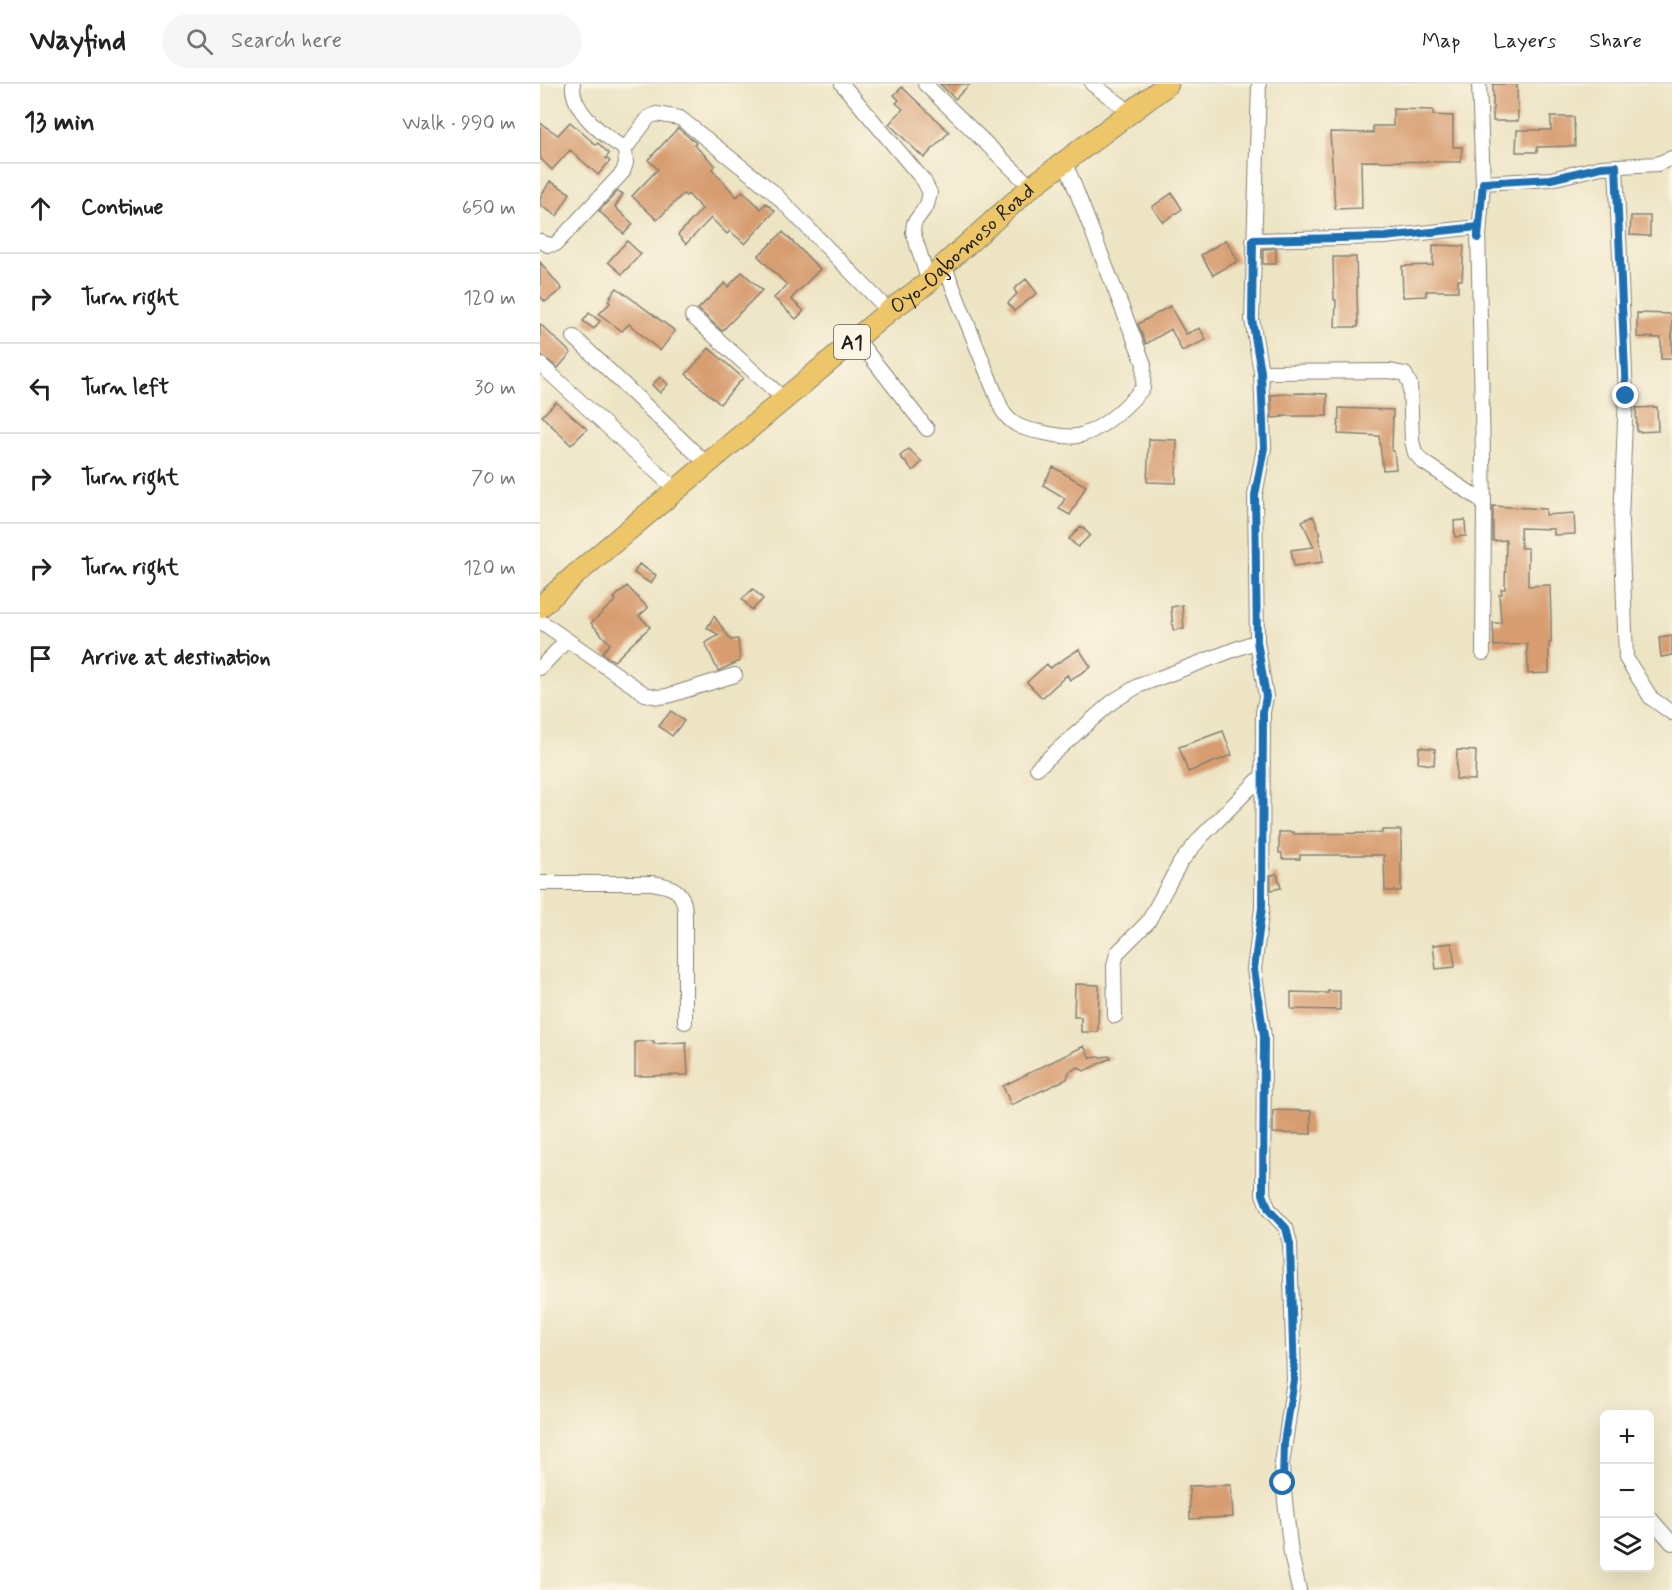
<!DOCTYPE html>
<html lang="en">
<head>
<meta charset="utf-8">
<style>
	body { margin:0; font-family:Mynerve,sans-serif; background:#f6f6f6; color:#222 }
	.controls { position:absolute; right:18px; bottom:18px; display:grid; overflow:hidden; border-radius:9px; box-shadow:0 6px 24px #0002 }
	.controls button { width:54px; height:54px; display:grid; place-items:center; padding:0; border:0; border-bottom:2px solid #e0e0e0; background:#fff; color:#222; font:30px sans-serif }
	.stop { position:absolute; width:18px; height:18px; margin:-14px; border:4px solid #1f6fb2; border-radius:50%; background:#fff }
	.stop.end { background:#1f6fb2; border-color:#fff; box-shadow:0 2px 6px #0008 }
	.list { margin:0; padding:0; list-style:none }
	h2 { display:flex; justify-content:space-between; align-items:center; height:78px; margin:0; padding:0 24px; font-size:26px }
	h2 small { font-size:20px; font-weight:400; color:#767676 }
	.list li { display:grid; grid-template-columns:39px 1fr auto; gap:18px; align-items:center; box-sizing:border-box; height:90px; padding:0 24px; border-top:2px solid #e0e0e0 }
	.list b { display:block; font-size:22px; white-space:nowrap }
	.list em { font-size:20px; font-style:normal; color:#767676 }
	.icon { flex:none; width:33px; height:33px; fill:none; stroke:currentColor; stroke-width:2; stroke-linecap:round; stroke-linejoin:round }
	.map { position:relative; flex:none; width:1132px; height:1506px; overflow:hidden }
	header { display:flex; align-items:center; gap:36px; box-sizing:border-box; height:84px; padding:0 30px; background:#fff; border-bottom:2px solid #e0e0e0 }
	header strong { font-size:28px }
	nav { display:flex; gap:33px; margin-inline-start:auto; font-size:21px }
	.search { width:420px; height:54px; background:#f6f6f6; display:flex; align-items:center; gap:15px; box-sizing:border-box; padding:0 21px; border-radius:33px; color:#767676; font-size:22px }
	main { display:flex }
	aside { flex:1; background:#fff }
	.map>svg:first-child { display:block }
</style>
</head>
<body>
<header>
<strong>Wayfind</strong>
<div class="search"><svg class="icon" aria-label="search" viewBox="0 0 24 24"><circle cx="10" cy="10" r="6"/><path d="M15 15l6 6"/></svg>Search here</div>
<nav><a>Map</a><a>Layers</a><a>Share</a></nav>
</header>
<main>
<aside>
<h2>13 min<small>Walk · 990 m</small></h2>
<ul class="list">
<li><svg class="icon" aria-label="ahead" viewBox="0 0 24 24"><path d="M12 20V5M6 11l6-6 6 6"/></svg><div><b>Continue</b></div><em>650 m</em></li>
<li><svg class="icon" aria-label="right" viewBox="0 0 24 24"><path d="M7 20v-9h11M14 6l5 5-5 5"/></svg><div><b>Turn right</b></div><em>120 m</em></li>
<li><svg class="icon" aria-label="left" viewBox="0 0 24 24"><path d="M17 20v-9H6M10 6l-5 5 5 5"/></svg><div><b>Turn left</b></div><em>30 m</em></li>
<li><svg class="icon" aria-label="right" viewBox="0 0 24 24"><path d="M7 20v-9h11M14 6l5 5-5 5"/></svg><div><b>Turn right</b></div><em>70 m</em></li>
<li><svg class="icon" aria-label="right" viewBox="0 0 24 24"><path d="M7 20v-9h11M14 6l5 5-5 5"/></svg><div><b>Turn right</b></div><em>120 m</em></li>
<li><svg class="icon" aria-label="arrive" viewBox="0 0 24 24"><path d="M6 21V4h12l-3 4 3 4H6"/></svg><div><b>Arrive at destination</b></div></li>
</ul>
</aside>
<div class="map">
<svg width="1132" height="1506" viewBox="0 0 1132 1506">
	<rect width="100%" height="100%" fill="#fcf5e5"/>
	<filter id="ink" filterUnits="userSpaceOnUse"><feTurbulence type="fractalNoise" baseFrequency=".0167" numOctaves="2"/><feDisplacementMap in="SourceGraphic" scale="12" xChannelSelector="R" yChannelSelector="G"/><feConvolveMatrix kernelMatrix="1 2 1 2 8 2 1 2 1" color-interpolation-filters="sRGB"/></filter>
	<filter id="wash" filterUnits="userSpaceOnUse"><feTurbulence type="fractalNoise" baseFrequency=".008" numOctaves="4" result="noise"/><feDisplacementMap in="SourceGraphic" scale="24" xChannelSelector="R" yChannelSelector="G"/><feGaussianBlur stdDeviation="1.35" result="paint"/><feColorMatrix in="noise" values="0 0 0 0 0 0 0 0 0 0 0 0 0 0 0 0 0 1.4 0 .05"/><feComposite in="paint" operator="in"/></filter>
	<g filter="url(#wash)">
		<rect width="100%" height="100%" fill="#ede4c4"/>
		<g id="blocks">
			<!-- building -->
			<path fill="#d79c6f" d="M400 0H430L415 15Z
				M953 0H977L978 37H953Z
				M362 3 409 48 384 74 349 40 363 25 356 19 359 16 354 11Z
				M853 25 893 26V31L913 32V63H922L921 78 821 77 822 124 795 125 790 48 833 49V42H853Z
				M1011 33H1034L1035 62 997 63V68H976L977 46H1011Z
				M30 38 56 61 58 59 69 70 66 74 70 77 58 91 30 66 12 86 0 74V39L18 51Z
				M138 44 156 59 154 61 175 81 172 85 197 113 203 107 221 125 226 119 235 127 205 160 190 147 187 150 171 134 146 160 138 151 162 125 148 110 146 112 143 110 117 136 92 112 118 85 108 76Z
				M10 97 30 109 17 132 0 121V114Z
				M78 107 83 110 75 123 93 140 84 150 59 127Z
				M632 109 642 125 623 138 612 123Z
				M1091 132H1110V152L1090 151Z
				M243 148 280 185 251 215 264 227 256 235 234 214 247 201 218 172Z
				M686 156 698 177 673 191 661 171Z
				M87 157 101 170 82 190 68 178Z
				M893 161 924 162 922 196H918V207H886V212L863 213 862 182 893 181Z
				M736 164V180H723V165Z
				M793 173H816L818 243H795L796 216H794Z
				M0 178 22 205 5 218 0 212Z
				M202 188 222 206 182 247 158 225 185 199 188 203Z
				M486 195 497 209 474 227 468 219 477 210 474 205Z
				M77 204 135 247 120 267 89 240 82 247 59 230 70 219 68 217 72 213 70 212Z
				M630 222 646 250 660 244 666 256 642 267 631 245 606 260 598 240Z
				M49 229 60 237 54 245 43 237Z
				M1097 229 1132 230V275H1121V254L1097 253Z
				M0 240 31 269 18 284 0 270Z
				M169 264 203 294 180 320 146 290Z
				M120 293 128 300 120 309 112 301Z
				M761 309 787 310V332H742L743 333 732 334 731 311Z
				M16 318 47 345 31 361 2 332Z
				M1117 323 1118 347 1097 348 1096 324Z
				M799 324 853 326 852 367H854L856 385 843 386 839 352 798 350Z
				M609 355 637 356 636 399 607 398Z
				M369 365 382 378 373 387 360 372Z
				M513 383 546 402 530 431 519 425 525 414 503 401Z
				M953 422 1006 425V431L1034 429 1035 450 1014 451V445L980 444 981 464H988V502L1010 501 1011 536V559H1009V589L988 590 987 560 954 562 953 539H961L959 510H962L961 505H965L966 456 953 457Z
				M773 432 781 450H779L783 478 754 482 751 466 774 463 762 437Z
				M925 436 926 452 915 453 914 437Z
				M541 442 550 451 538 463 529 455Z
				M99 480 116 491 111 500 94 489Z
				M87 502 108 524 99 532 110 543 74 577 62 569 70 560 51 539 76 516 74 514Z
				M213 505 223 515 212 526 202 515Z
				M642 521 644 545 633 546 631 523Z
				M174 532 191 556 198 555 200 577 178 587 165 559 179 551 167 544Z
				M1132 551V571L1121 573 1119 553Z
				M539 565 551 583 530 596 527 591 502 614 487 598 507 580 510 584Z
				M131 627 144 637 132 652 119 642Z
				M683 647 692 671 648 688 639 663Z
				M879 663 895 665 894 681 878 679Z
				M917 666 936 667 935 696 916 695Z
				M842 746H861V807H845L844 771H760V775H742V769H739V748H754V750L842 749Z
				M737 790 741 804 731 806V791Z
				M912 859 915 883 896 885 893 861Z
				M535 900 559 901 558 948H541V933H534Z
				M788 907H800V926L751 925V908L788 909Z
				M114 957V960L146 958 148 991 95 992V958Z
				M544 962 550 974 571 972V974L544 987 538 983 529 988 527 995 471 1021 463 1002Z
				M733 1026 771 1027V1050L733 1049Z
				M691 1401 693 1433 650 1435 649 1402Z"/>
		</g>
	</g>
	<g filter="url(#ink)">
		<use href="#blocks" fill-opacity="0" stroke="#848070" stroke-width="1.5"/>
		<g fill="none" stroke-linecap="round" stroke-linejoin="round">
			<!-- minor casing -->
			<g stroke="#848070" stroke-width="16">
				<path id="minor" d="M33 0C31 27 64 52 85 65L109 33 116 30 140 34 232 107 349 227
					M302 0 384 97 390 109 387 121 374 139 373 148 389 198
					M385 0 491 103
					M552 0 592 29
					M719 0 712 235 721 288 724 364 715 411 717 557 726 613 723 628 722 824 714 885 724 952 723 1110 729 1126 746 1144 750 1160 754 1296 742 1380 743 1399 751 1470 759 1506
					M1076 82 1086 312 1081 436 1086 574 1111 614 1132 629
					M943 99 1011 95 1061 83 1117 80 1132 74
					M939 152 943 99 939 0
					M713 156 845 153 938 143 944 418 943 569
					M0 157 8 161 16 160 83 88 86 79 85 65
					M404 181 462 326C471 341 483 345 500 348 511 350 525 354 537 352 562 347 587 322 603 304L604 280 525 78
					M152 232 244 315
					M34 253 167 380
					M316 254 387 345
					M0 280 136 406
					M721 288 850 287 865 290 870 300 872 357 875 369 883 378 944 418
					M0 537 105 610 118 613 127 612 195 591
					M0 584 27 556
					M497 684 572 618 598 602 717 557
					M0 799H112C132 802 144 806 145 828V938
					M575 932 574 882 577 869 608 838 640 779 661 753 722 692
					M1110 1434 1132 1459"/>
			</g>
			<!-- highway casing -->
			<g stroke="#848070" stroke-width="23">
				<g id="highway">
					<path id="s1" d="M0 523 35 491 349 227 389 198 404 181 491 103 628 0"/>
				</g>
			</g>
			<!-- minor -->
			<use href="#minor" stroke="#fff" stroke-width="14"/>
			<!-- highway -->
			<use href="#highway" stroke="#ecc669" stroke-width="21"/>
		</g>
	</g>
	<g fill="none" stroke-linecap="round" stroke-linejoin="round" filter="url(#ink)">
		<!-- route -->
		<path stroke="#1f6fb2" stroke-width="8" d="M743 1399 744 1359 754 1296 750 1160 746 1144 729 1126 723 1110 724 952 714 885 722 824 723 628 726 613 717 557 715 411 724 364 721 288 712 235 713 156 845 153 938 143V154L943 99 1011 95 1061 83 1076 82 1086 312"/>
	</g>
	<g text-anchor="middle" stroke-width="5" stroke-linejoin="round" paint-order="stroke">
		<!-- shield labels -->
		<rect fill="#fcf5e5" stroke="#5f5d58" stroke-width="1.5" x="294" y="241" width="36" height="34" rx="4.5"/>
		<g font-size="20" font-weight="bold" fill="#1c1c1c">
			<text x="312" y="265">A1</text>
		</g>
		<!-- street labels -->
		<g font-size="21" fill="#1c1c1c" stroke="#fcf5e5">
			<text dy="7" stroke="none"><textPath href="#s1" startOffset="554">Oyo-Ogbomoso Road</textPath></text>
		</g>
	</g>
</svg>
<div class="controls">
<button>+</button>
<button>−</button>
<button><svg class="icon" aria-label="layers" viewBox="0 0 24 24"><path d="M12 4l9 5-9 5-9-5zM3 14l9 5 9-5"/></svg></button>
</div>
<div class="stop" style="left:743px;top:1399px"></div>
<div class="stop end" style="left:1086px;top:312px"></div>
</div>
</main>
</body>
</html>
